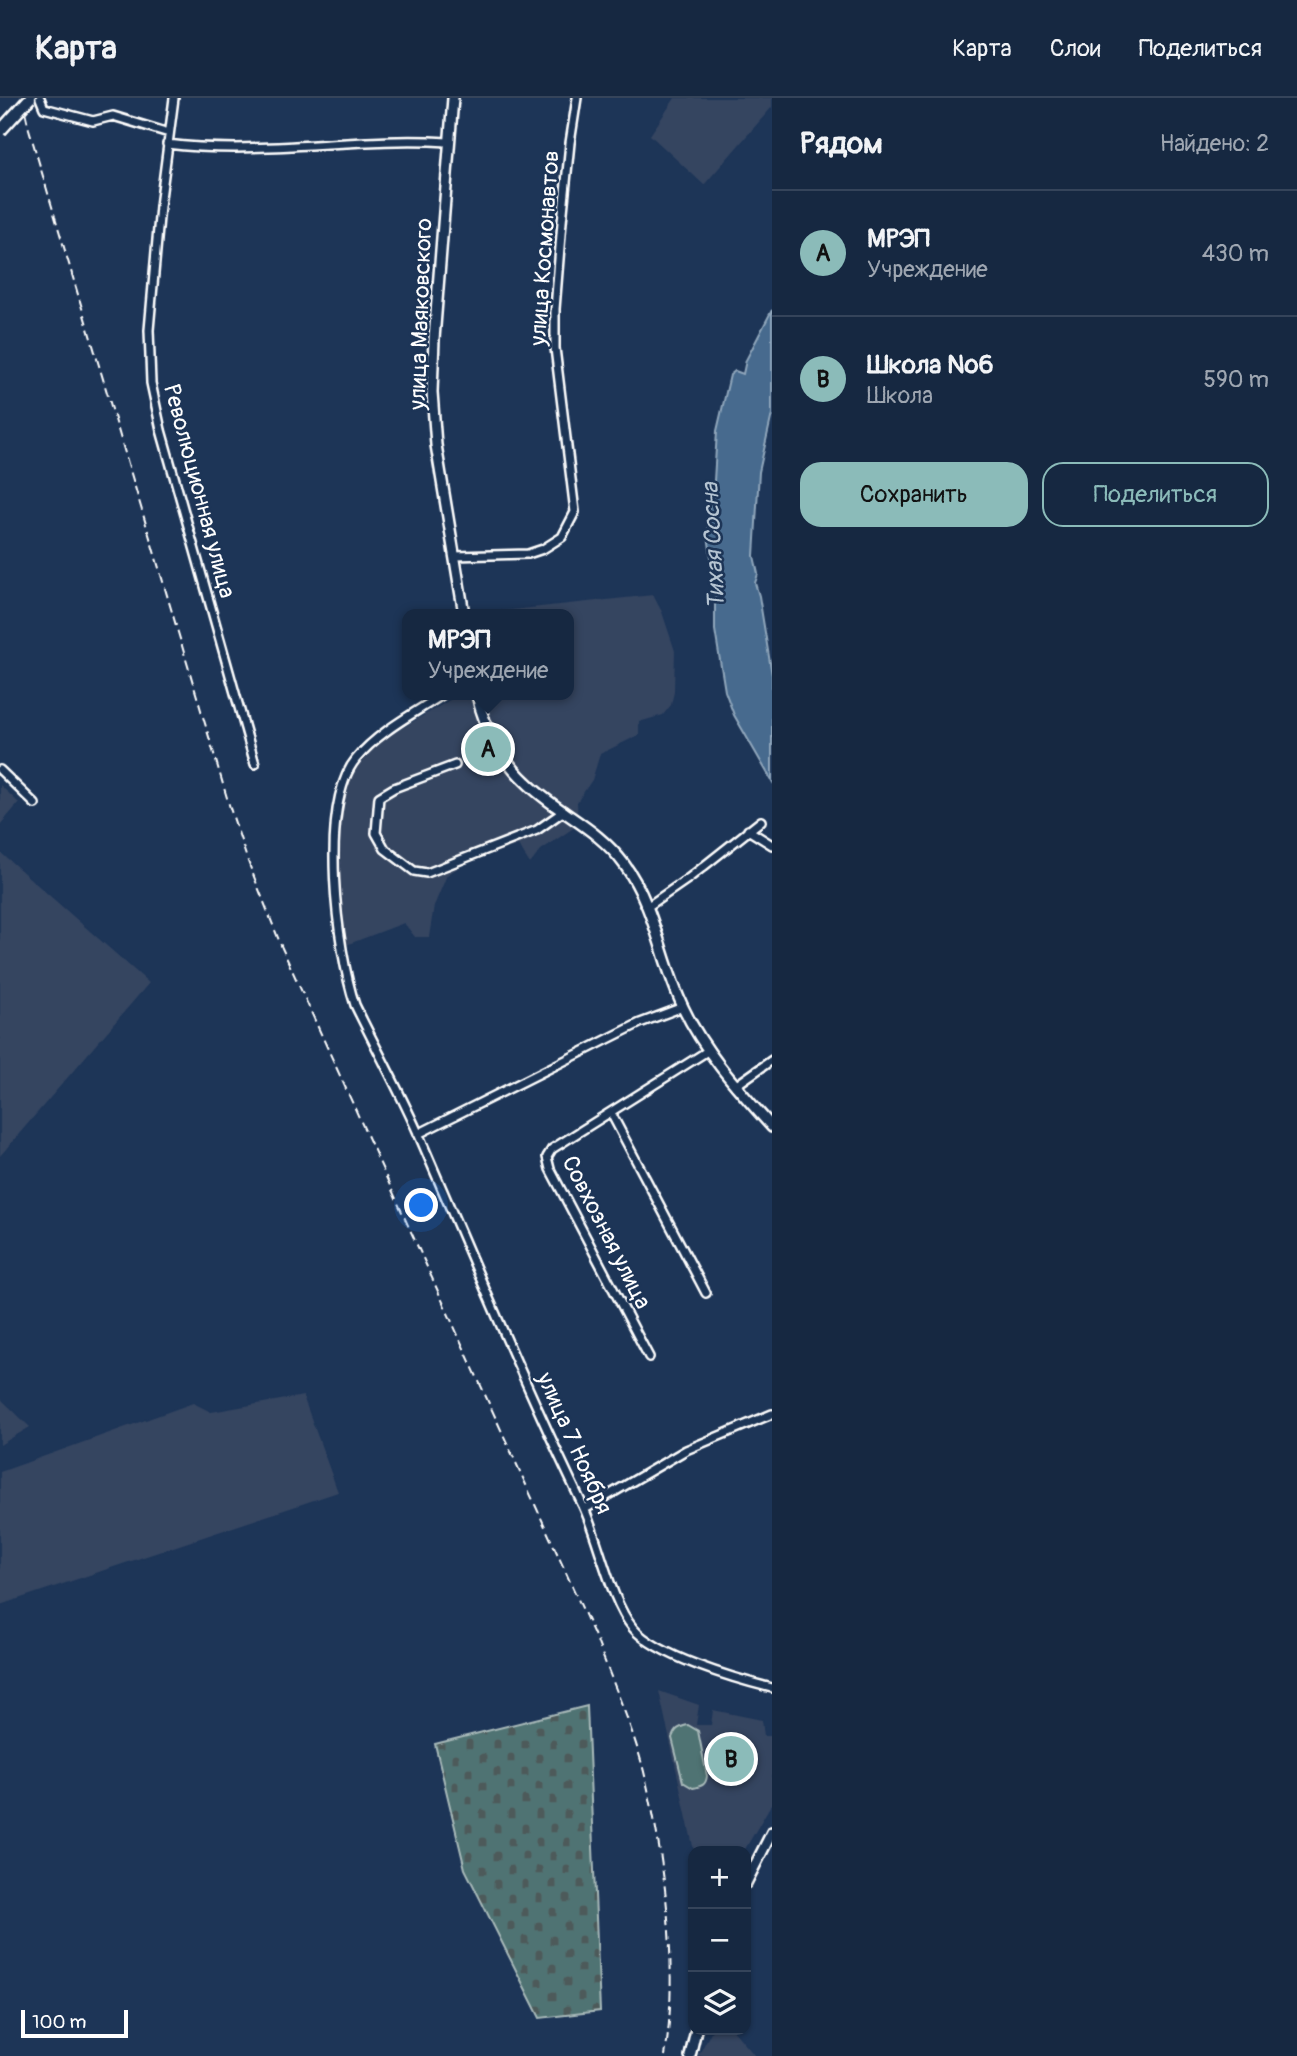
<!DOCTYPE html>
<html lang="ru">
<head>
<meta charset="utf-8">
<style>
	body { margin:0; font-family:Pangolin,sans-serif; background:#1f3048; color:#f1f3f6 }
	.controls { position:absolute; right:21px; bottom:21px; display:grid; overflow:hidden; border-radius:14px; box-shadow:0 2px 5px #0004 }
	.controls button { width:63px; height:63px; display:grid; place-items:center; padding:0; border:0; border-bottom:2px solid #35445a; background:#162841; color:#f1f3f6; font:35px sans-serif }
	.scale { position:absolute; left:21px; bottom:18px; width:107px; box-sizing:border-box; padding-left:7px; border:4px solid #fff; border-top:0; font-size:19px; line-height:24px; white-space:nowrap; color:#fff; -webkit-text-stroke:5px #1d3557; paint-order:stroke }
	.you { position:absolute; left:422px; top:1108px; width:24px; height:24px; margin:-18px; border:5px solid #fff; border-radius:50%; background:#1a73e8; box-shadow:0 0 0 10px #1a73e833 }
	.badge { display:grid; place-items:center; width:46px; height:46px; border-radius:50%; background:#8bbbb9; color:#111; font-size:23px; font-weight:700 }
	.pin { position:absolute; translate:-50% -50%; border:4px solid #fff; box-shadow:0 2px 7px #0006 }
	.popup { position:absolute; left:402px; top:511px; width:172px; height:91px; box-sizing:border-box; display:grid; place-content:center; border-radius:14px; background:#162841; filter:drop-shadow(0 2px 5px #0005); font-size:23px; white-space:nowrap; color:#9ea6b1 }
	.popup b { font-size:26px; color:#f1f3f6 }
	.popup::after { content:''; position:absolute; left:50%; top:100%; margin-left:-14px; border:14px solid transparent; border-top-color:#162841 }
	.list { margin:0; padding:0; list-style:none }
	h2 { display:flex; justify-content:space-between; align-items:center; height:91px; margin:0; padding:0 28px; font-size:30px }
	h2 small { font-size:23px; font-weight:400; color:#9ea6b1 }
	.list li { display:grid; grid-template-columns:46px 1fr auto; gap:21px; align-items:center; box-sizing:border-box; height:126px; padding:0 28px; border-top:2px solid #35445a }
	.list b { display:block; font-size:26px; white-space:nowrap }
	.list p { margin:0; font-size:23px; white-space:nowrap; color:#9ea6b1 }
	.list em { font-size:23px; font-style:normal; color:#9ea6b1 }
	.actions { display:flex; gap:14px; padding:21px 28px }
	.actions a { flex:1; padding:16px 0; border:2px solid #8bbbb9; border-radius:21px; text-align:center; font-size:24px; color:#8bbbb9 }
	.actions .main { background:#8bbbb9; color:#111 }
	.icon { flex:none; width:38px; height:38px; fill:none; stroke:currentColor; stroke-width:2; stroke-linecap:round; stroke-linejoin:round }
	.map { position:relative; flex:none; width:772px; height:1958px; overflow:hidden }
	header { display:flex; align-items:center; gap:42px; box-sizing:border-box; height:98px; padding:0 35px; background:#162841; border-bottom:2px solid #35445a }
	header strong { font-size:33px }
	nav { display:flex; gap:38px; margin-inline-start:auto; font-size:24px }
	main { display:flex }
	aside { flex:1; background:#162841 }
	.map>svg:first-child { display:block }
</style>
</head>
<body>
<header>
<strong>Карта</strong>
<nav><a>Карта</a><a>Слои</a><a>Поделиться</a></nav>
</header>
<main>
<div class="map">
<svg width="772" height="1958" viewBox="0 0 772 1958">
	<defs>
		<pattern id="cemetery-stones" width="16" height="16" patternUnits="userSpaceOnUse" patternTransform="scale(1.75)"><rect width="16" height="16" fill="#507373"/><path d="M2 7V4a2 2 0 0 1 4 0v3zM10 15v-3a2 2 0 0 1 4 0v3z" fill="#4d5a5a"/></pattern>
	</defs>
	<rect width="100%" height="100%" fill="#1d3557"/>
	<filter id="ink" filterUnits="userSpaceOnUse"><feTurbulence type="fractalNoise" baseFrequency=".0143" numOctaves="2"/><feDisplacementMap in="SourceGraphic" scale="14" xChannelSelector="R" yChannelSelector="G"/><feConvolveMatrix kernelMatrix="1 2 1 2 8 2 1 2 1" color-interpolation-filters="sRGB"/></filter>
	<g filter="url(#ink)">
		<!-- built -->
		<path fill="#344460" d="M675 0H772V9L704 87 650 37Z
			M653 497 662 514 675 553 674 594 671 607 663 617 639 624V637L600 656 592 682 577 704 578 727 541 752 530 766 518 747 464 766 447 777 434 808 429 839H415L404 825 346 847 344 845 339 790 341 711 347 680 360 663 382 642 458 597H568V516H473Z
			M0 687 19 705 0 727Z
			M0 754 149 885 0 1058Z
			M303 1298 338 1394 0 1507V1374L193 1305 211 1314Z
			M0 1300 30 1329 0 1347Z
			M659 1593 699 1607 696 1627H711L713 1612 762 1622 764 1638H772V1705L744 1753H694Z
			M712 1932H733L755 1958H698Z"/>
		<!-- grass -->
		<path fill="#507373" stroke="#a8b9b9" stroke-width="2" d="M688 1627 698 1633 707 1678C706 1687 702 1688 693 1690L683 1684 672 1640C675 1631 679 1629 688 1627Z"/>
		<!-- cemetery -->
		<path fill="url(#cemetery-stones)" stroke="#a8b9b9" stroke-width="2" d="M587 1608 600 1913 540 1920 465 1771 435 1646Z"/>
		<!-- water -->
		<path fill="#466b8e" stroke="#90a6bb" stroke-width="2" d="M772 212V316L759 374 754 458 758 476 755 485 759 498 772 577V683L734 617 725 593 715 532V488L708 437V414L714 383 717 333 730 277 735 273 743 276 746 262Z"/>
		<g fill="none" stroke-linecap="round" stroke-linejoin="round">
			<!-- minor casing -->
			<g stroke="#fff" stroke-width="12">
				<path id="minor" d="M40 0 44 10 93 23 113 18 169 35
					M174 0 160 108 149 232 151 285 161 332 255 666
					M167 46C261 58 355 38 448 44
					M455 458 528 456 543 451 562 439 575 414 555 250V211L562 124 570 45 577 0
					M442 597C413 616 378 634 356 661 318 707 337 853 355 907 376 950 399 992 418 1035 472 1160 524 1286 583 1408 599 1442 610 1502 633 1530 656 1558 736 1581 772 1590
					M455 667 394 690 379 699 376 735 385 751 414 773 427 775 537 732 564 713
					M0 672 35 706
					M748 732 772 747
					M647 809 689 780 761 723
					M735 988 772 962
					M611 1015 706 1195
					M418 1036 640 925 683 909
					M649 1259 550 1071 547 1059 552 1051 709 952
					M585 1411 686 1352 772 1316"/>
			</g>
			<!-- tertiary casing -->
			<g stroke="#fff" stroke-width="14">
				<path id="tertiary" d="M453 0 434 241 432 294 436 347 464 516
					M477 597C483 627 503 663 526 684 557 715 597 729 624 766 655 808 661 863 683 909 704 954 739 992 772 1029
					M746 1785 772 1734
					M690 1958 696 1932"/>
			</g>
			<!-- minor -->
			<use href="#minor" stroke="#1d3557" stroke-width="7"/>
			<!-- tertiary -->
			<use href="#tertiary" stroke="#1d3557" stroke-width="9"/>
			<!-- rail -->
			<path stroke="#fff" stroke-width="2" stroke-dasharray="10 5" stroke-linecap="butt" d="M22 0 29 31 230 710 247 761 282 850 597 1543C614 1588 634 1632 645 1678 665 1764 679 1871 665 1958"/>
			<!-- secondary-bridge casing -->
			<g stroke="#fff" stroke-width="15" stroke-linecap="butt">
				<path id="secondary-bridge" d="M0 33 30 0"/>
			</g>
			<!-- secondary-bridge -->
			<use href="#secondary-bridge" stroke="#1d3557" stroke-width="10"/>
		</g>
	</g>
	<g text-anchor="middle" stroke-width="5" stroke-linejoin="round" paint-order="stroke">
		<!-- street labels -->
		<g font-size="23" fill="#fff" stroke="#1d3557">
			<text transform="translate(544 150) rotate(-86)" y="8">улица Космонавтов</text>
			<text transform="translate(420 216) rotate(-88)" y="8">улица Маяковского</text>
			<text transform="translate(200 393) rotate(75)" y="8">Революционная улица</text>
			<text transform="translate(607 1134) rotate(63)" y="8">Совхозная улица</text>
			<text transform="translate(575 1345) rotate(66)" y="8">улица 7 Ноября</text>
		</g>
		<!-- water labels -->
		<g font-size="24" font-style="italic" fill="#b5c4d2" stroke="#1d3557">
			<text transform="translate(713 448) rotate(-93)" y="8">Тихая Сосна</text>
		</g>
	</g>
</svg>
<div class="controls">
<button>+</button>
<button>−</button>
<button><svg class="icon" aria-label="layers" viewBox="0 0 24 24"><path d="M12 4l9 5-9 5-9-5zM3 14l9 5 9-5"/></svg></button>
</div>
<div class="scale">100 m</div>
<div class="you"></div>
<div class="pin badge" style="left:488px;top:651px">A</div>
<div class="popup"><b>МРЭП</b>Учреждение</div>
<div class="pin badge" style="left:731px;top:1661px">B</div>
</div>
<aside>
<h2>Рядом<small>Найдено: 2</small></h2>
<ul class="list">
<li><span class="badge">A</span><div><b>МРЭП</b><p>Учреждение</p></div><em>430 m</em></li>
<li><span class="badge">B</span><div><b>Школа №6</b><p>Школа</p></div><em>590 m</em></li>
</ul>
<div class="actions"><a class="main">Сохранить</a><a>Поделиться</a></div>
</aside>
</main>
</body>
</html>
